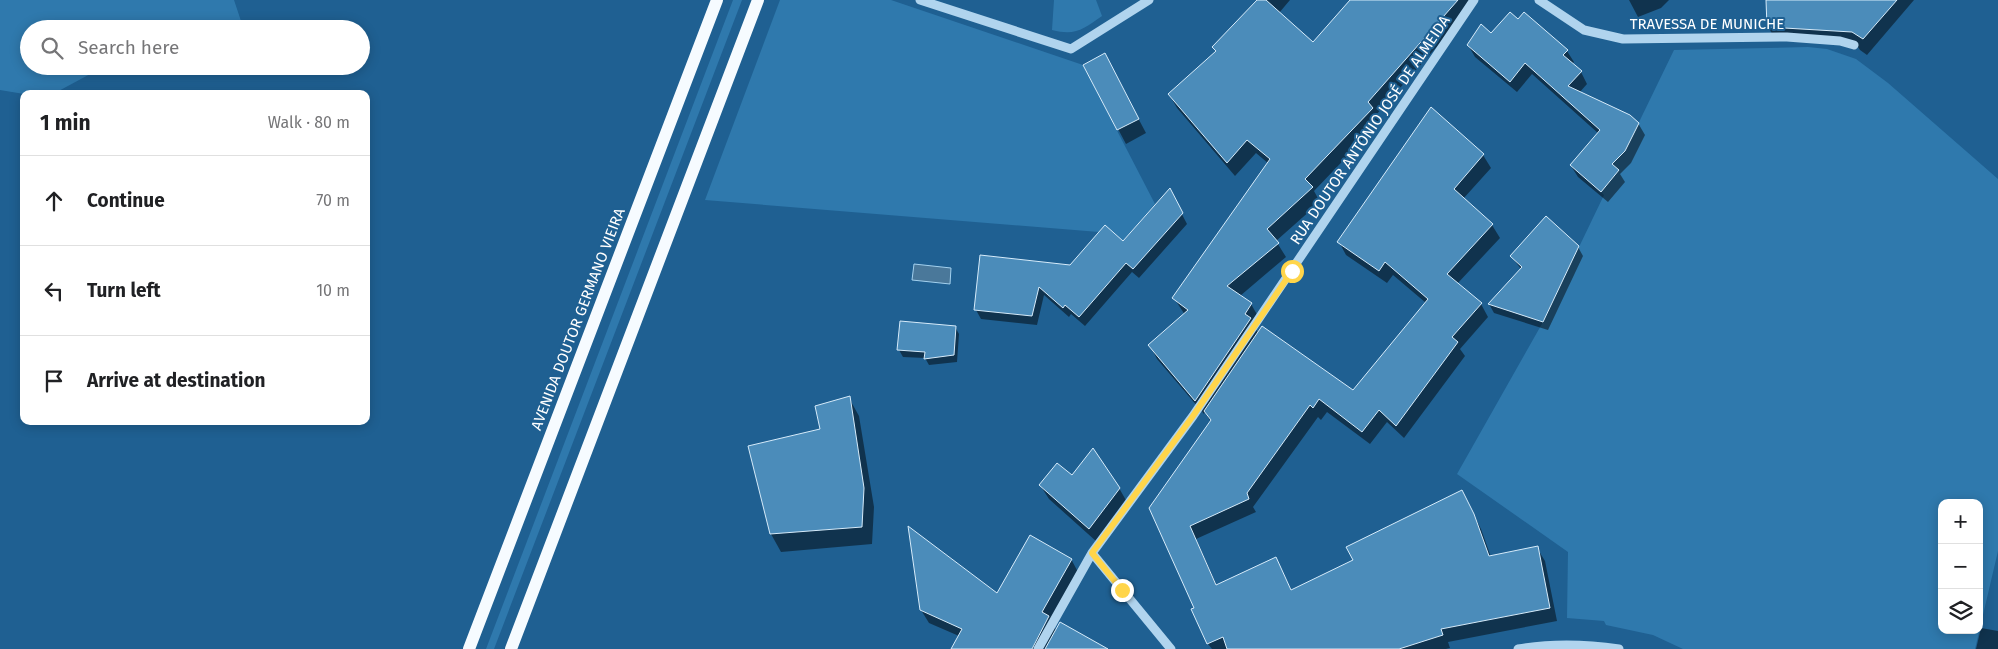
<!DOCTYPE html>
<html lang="en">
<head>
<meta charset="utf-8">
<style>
	body { margin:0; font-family:"Fira Sans",sans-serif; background:#f2f2f2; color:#202124 }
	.controls { position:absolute; right:15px; bottom:15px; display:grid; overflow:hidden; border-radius:10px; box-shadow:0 2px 12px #0003 }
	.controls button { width:45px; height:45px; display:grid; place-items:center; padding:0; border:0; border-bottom:1px solid #e0e0e0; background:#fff; color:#202124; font:25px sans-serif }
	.stop { position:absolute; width:15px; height:15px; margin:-11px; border:4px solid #ffd54a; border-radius:50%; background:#fff }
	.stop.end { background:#ffd54a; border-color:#fff; box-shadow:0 1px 5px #0008 }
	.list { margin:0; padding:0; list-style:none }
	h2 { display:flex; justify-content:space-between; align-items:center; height:65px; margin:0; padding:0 20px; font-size:21px }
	h2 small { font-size:16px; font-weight:400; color:#757577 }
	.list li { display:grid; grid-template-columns:32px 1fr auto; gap:15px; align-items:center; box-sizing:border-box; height:90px; padding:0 20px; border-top:1px solid #e0e0e0 }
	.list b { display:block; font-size:19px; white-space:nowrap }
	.list em { font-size:16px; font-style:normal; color:#757577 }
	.icon { flex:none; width:28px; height:28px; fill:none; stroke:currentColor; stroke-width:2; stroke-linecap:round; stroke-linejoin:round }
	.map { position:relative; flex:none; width:1998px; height:649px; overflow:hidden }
	.search { position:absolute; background:#fff; box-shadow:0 2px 12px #0003; left:20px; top:20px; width:350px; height:55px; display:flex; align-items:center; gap:12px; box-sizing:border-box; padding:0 18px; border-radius:28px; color:#757577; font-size:19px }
	.panel { position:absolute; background:#fff; box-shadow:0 2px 12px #0003; left:20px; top:90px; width:350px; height:335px; border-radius:10px }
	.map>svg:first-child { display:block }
</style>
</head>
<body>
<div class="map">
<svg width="1998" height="649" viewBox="0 0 1998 649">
	<rect width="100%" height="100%" fill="#1f6092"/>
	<!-- green -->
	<path fill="#2f79ad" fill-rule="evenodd" d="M0 0H234L241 21 212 29H29V66H105L53 94H24L0 90Z
		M733 0H742L494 649H486Z
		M780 0H891L1083 65 1155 204 1123 241 1105 225 1099 232 705 200Z
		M1054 0H1096L1102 16C1083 29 1076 36 1052 30Z
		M1808 47 1827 49 1856 59 1888 83 1998 179V551L1975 649H1683L1653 635 1606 625 1604 621 1567 618 1568 552 1457 474 1543 322 1604 195 1601 192 1619 170 1612 164 1625 151 1674 50ZM1942 503H1979V630H1942Z"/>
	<!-- water -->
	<path fill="#4a789a" stroke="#a3d1ef" d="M914 264 951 268 950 284 912 280Z"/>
	<!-- shadow -->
	<path fill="#0007" d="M1259 0H1290L1279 13 1313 44 1352 0H1470L1466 14 1376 115 1380 122 1314 191 1320 202 1276 241 1286 257 1240 296 1251 304 1259 318 1254 325 1258 333 1353 392 1426 303 1393 275 1387 283 1346 255 1339 242 1483 155 1491 168 1463 199 1492 225 1500 238 1457 284 1481 304 1488 317 1460 349 1465 356 1404 438 1387 422 1370 444 1327 412 1321 420 1318 417 1253 507 1256 512 1196 539 1217 586 1275 559 1292 591 1354 560 1462 492 1481 529 1491 557 1537 548 1545 561 1557 621 1448 642 1450 648 1446 649H1212L1208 644 1192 610 1195 608 1150 508 1211 422 1205 412 1204 414 1157 359 1150 345 1185 315 1174 298 1269 164 1256 153 1235 176 1177 108 1169 94 1217 52Z
		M1629 0H1669L1661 8 1638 17Z
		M1767 0H1914L1867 55 1860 50 1856 44 1776 40 1768 27Z
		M1518 20 1567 51 1574 62 1572 64 1581 72 1587 84 1579 93 1638 123 1645 135 1631 163 1620 174 1625 182 1608 202 1578 177 1571 166 1599 134 1532 74 1517 92 1475 57 1468 45Z
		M1084 65 1112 69 1146 133 1126 144Z
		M1174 199 1187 224 1139 278 1132 272 1085 326 1071 314 1069 317 1044 295 1037 325 981 319 976 310 1123 242Z
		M1578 247 1583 256 1548 330 1494 313 1489 304 1521 269 1511 256Z
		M955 327 959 334 957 362 929 365 925 358 903 357 899 350Z
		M849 398 859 416 874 507 872 544 781 552 771 534 822 430Z
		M1073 476 1119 488 1127 502 1097 542 1049 499 1040 485Z
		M1071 559 1078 572 1050 621 1057 631 1106 649H952L959 636 929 623 921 610 997 595Z
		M1981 628 1998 631V649H1976Z"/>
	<!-- building -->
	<path fill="#4b8cba" stroke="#d6ebfa" d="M1257 0H1266L1313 42 1350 0H1458L1368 102 1373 108 1305 179 1313 187 1267 229 1279 243 1227 286 1252 303 1245 314 1251 318 1195 401 1148 345 1188 310 1172 298 1270 159 1247 140 1227 163 1168 94 1216 51 1212 47Z
		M1766 0H1897L1863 39 1852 32 1767 27Z
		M1510 12 1518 19 1524 12 1568 50 1563 55 1582 71 1568 86 1630 115 1639 123 1625 151 1612 164 1619 170 1601 192 1570 165 1600 130 1525 63 1510 82 1467 45 1481 24 1491 33Z
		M1105 53 1139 119 1117 130 1083 65Z
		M1431 107 1484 154 1454 189 1493 224 1447 274 1482 303 1452 337 1458 342 1396 426 1379 410 1362 432 1319 399 1313 408 1310 405 1247 493 1249 499 1190 526 1216 585 1276 557 1291 590 1353 560 1346 547 1462 490 1474 514 1489 556 1538 546 1550 608 1441 629 1443 635 1399 649H1227L1223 637 1207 644 1191 609 1194 608 1149 508 1211 420 1204 411 1262 326 1353 390 1428 299 1385 262 1379 271 1337 242Z
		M1170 188 1183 213 1133 269 1126 263 1079 317 1065 305 1063 308 1039 287 1032 316 974 310 980 255 1070 265 1105 225 1123 241Z
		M1546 216 1579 246 1543 322 1488 304 1522 267 1510 256Z
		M900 321 956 326 954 355 924 359 925 352 897 350Z
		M850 396 864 488 862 527 770 534 748 446 820 429 815 406Z
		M1093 448 1120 488 1089 529 1039 485 1057 463 1072 475Z
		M908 526 997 593 1030 535 1072 559 1042 612 1049 616 1032 649H951L962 629 920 610Z
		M1060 622 1108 649H1045Z"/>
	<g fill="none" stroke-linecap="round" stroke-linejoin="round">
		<!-- minor -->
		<path stroke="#b0d4ee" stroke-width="9" d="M920 0 1071 49 1149 0
			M1539 0 1584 30 1623 39 1787 37 1840 41 1854 45
			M1092 553 1171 649
			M1038 649 1092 553 1193 416 1474 0
			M1518 649C1552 643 1586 644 1619 649"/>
		<!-- major -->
		<path stroke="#f6fbff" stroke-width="12" d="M469 649 717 0
			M511 649 758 0"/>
	</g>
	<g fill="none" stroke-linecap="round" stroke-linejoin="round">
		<!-- route -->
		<path stroke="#ffd54a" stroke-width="6" d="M1122 590 1092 553 1193 416 1292 271"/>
	</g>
	<g text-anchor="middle" stroke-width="4" stroke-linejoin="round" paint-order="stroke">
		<!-- street labels -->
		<g font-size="15" fill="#fff" stroke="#1f6092">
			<text x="1707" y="29">TRAVESSA DE MUNICHE</text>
			<text transform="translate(1370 130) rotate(-56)" y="5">RUA DOUTOR ANTÓNIO JOSÉ DE ALMEIDA</text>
			<text transform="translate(578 319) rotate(-69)" y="5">AVENIDA DOUTOR GERMANO VIEIRA</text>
		</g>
	</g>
</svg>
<div class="controls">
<button>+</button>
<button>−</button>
<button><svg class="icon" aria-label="layers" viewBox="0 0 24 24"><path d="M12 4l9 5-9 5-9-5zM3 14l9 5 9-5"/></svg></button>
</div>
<div class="stop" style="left:1292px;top:271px"></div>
<div class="stop end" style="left:1122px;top:590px"></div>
<div class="search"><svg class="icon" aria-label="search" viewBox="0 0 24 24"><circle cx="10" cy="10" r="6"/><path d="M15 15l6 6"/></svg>Search here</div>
<section class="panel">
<h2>1 min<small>Walk · 80 m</small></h2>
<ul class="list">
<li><svg class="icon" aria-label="ahead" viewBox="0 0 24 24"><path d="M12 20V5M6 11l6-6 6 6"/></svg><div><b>Continue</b></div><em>70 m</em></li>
<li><svg class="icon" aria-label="left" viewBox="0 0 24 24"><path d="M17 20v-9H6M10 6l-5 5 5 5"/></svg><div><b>Turn left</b></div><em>10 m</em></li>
<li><svg class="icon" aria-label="arrive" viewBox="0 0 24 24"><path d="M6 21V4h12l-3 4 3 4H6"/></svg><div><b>Arrive at destination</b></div></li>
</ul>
</section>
</div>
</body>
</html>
